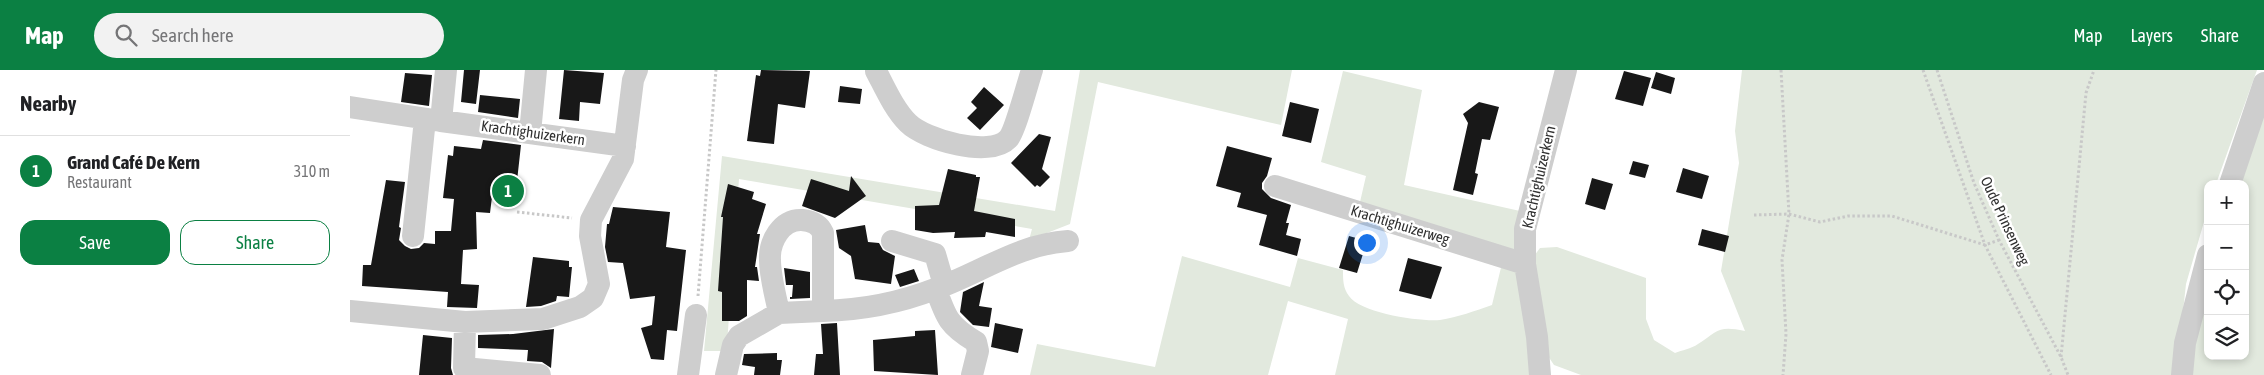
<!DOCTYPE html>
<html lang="en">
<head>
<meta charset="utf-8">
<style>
	body { margin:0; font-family:"Asap Condensed",sans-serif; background:#f2f2f2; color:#202124 }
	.controls { position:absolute; right:15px; bottom:15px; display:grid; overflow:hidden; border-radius:10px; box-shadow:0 2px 8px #0003 }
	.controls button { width:45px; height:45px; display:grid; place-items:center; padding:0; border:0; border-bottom:1px solid #e0e0e0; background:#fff; color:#202124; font:25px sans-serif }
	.you { position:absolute; left:1016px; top:172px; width:18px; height:18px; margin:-12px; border:4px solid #fff; border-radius:50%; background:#1a73e8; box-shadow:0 0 0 8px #1a73e833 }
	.badge { display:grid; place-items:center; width:32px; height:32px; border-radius:50%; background:#0b8043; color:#fff; font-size:16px; font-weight:700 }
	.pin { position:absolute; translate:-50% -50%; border:2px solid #fff; box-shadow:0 1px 5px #0006 }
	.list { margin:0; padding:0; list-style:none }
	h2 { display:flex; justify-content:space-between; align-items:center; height:65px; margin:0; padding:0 20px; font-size:21px }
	h2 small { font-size:16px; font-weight:400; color:#757577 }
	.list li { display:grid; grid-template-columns:32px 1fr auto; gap:15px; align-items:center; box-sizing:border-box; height:70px; padding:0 20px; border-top:1px solid #e0e0e0 }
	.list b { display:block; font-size:19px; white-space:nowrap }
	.list p { margin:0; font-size:16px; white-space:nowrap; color:#757577 }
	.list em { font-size:16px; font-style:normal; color:#757577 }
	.actions { display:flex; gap:10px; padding:15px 20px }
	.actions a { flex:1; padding:11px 0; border:1px solid #0b8043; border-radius:15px; text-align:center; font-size:18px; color:#0b8043 }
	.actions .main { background:#0b8043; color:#fff }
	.icon { flex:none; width:28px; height:28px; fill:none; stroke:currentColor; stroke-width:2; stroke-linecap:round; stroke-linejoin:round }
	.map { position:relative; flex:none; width:1914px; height:305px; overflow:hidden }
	header { display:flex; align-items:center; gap:30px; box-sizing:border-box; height:70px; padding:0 25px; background:#0b8043; color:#fff }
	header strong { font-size:24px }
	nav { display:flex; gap:28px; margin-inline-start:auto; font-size:18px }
	.search { width:350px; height:45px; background:#f2f2f2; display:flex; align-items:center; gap:12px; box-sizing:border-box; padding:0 18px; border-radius:28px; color:#757577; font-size:19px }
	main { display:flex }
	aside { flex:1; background:#fff }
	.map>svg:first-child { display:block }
</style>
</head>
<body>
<header>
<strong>Map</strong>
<div class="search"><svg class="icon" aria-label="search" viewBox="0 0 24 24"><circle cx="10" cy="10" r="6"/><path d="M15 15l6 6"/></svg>Search here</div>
<nav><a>Map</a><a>Layers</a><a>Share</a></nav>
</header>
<main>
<aside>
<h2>Nearby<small></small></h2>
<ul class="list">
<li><span class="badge">1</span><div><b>Grand Café De Kern</b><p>Restaurant</p></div><em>310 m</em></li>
</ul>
<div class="actions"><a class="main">Save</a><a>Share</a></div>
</aside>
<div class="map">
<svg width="1914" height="305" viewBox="0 0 1914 305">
	<rect width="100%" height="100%" fill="#fff"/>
	<!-- green -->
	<path fill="#e2e9de" d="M730 0H942L931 55 748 12 720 154 679 170 682 159 389 109 377 274 374 281H354L372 86 705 141Z
		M1392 0H1907L1866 114H1858V138L1836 214 1826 305H1231L1204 295 1194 280 1181 190 1190 178 1207 177 1296 208V249L1304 270 1325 283C1332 280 1341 279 1348 274 1368 261 1368 255 1395 261L1371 201 1389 93 1385 61Z
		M993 1 1072 20 1054 115 1170 141 1183 305H985L998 249 938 231 918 305H680L687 274 805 297 832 186 940 217 948 188 993 200C993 210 993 218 999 226 1010 243 1071 252 1090 250 1108 247 1125 241 1142 235L1154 185 1007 145 1016 106 971 92Z
		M1914 29V305H1837L1858 203V286H1895V114H1885Z"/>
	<!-- building -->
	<path fill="#181818" d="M114 0H130L126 34 111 32Z
		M214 0 254 3 250 34 230 32 229 51 209 49Z
		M411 0 460 1 455 38 428 34 424 74 397 71 406 5 410 6Z
		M1274 1 1301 8 1293 36 1265 29Z
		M1306 2 1325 8 1321 24 1301 18Z
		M55 3 82 5 79 36 51 32Z
		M490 16 512 19 510 34 488 32Z
		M634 17 654 35 630 60 617 48 627 38 621 32Z
		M130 25 170 29 168 48 128 42Z
		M940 32 969 39 961 73 932 66Z
		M1129 32 1149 37 1140 70 1132 69 1125 103 1128 104 1123 125 1103 120 1118 53 1113 44Z
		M689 64 701 67 692 99 700 107 690 117 687 115 685 117 661 93Z
		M133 70 171 75 165 129 142 127 140 143 126 142 127 179 113 180 111 214 129 215 127 238 97 237 98 222 12 216 13 195H21L36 110 55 112 49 157 51 158 49 170 55 176 61 179 69 178 74 173 85 174V161H101L104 129 93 128 98 85 103 86 104 76 131 79Z
		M877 76 922 88 917 106 912 113V119L921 128 941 135 936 153H939L936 165 951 169 947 186 909 175 917 145 887 137 891 123 866 116Z
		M1283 91 1299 95 1295 108 1279 104Z
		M1333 98 1359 106 1352 129 1326 122Z
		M598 99 626 105V107H630L624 141 665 149V167L636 162 635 167 604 168 605 162 583 163 565 160V136L589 135Z
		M501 106 516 126 485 148 452 136 461 109 499 121Z
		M1242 108 1263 114 1255 140 1235 134Z
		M378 114 404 122 402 129 416 134 407 164H410L405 197H407L409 211 397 210V246L389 251H372V222L368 221 373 147H371Z
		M263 137 320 142 316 177 336 180 327 261 317 260 314 290 301 289 291 258 302 255 305 226 280 229 273 193 258 192 255 177 257 154H259Z
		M515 155 518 172 529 173 533 180 545 186 541 214 505 209 501 186 489 178 486 160Z
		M1352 159 1379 166 1375 182 1348 175Z
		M999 166 1017 171 1007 203 989 198Z
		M183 187 219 191V197H222L219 227 207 226 206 231 191 236 176 237Z
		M1058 188 1092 197 1081 229 1049 221Z
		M434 198 460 202V228L440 229V227H442L443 215H436Z
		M564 199 569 211 550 217 545 205Z
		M634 212 629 236 642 238 639 257 623 255 610 242 613 222Z
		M487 253 490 305H464L466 284H473L471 254Z
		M645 253 673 259 668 283 641 277Z
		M204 259 201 298 192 292 177 291 178 280 128 278V265L163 264Z
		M585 260 588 305 524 301 523 270 565 266V261Z
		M73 265 102 268 101 298 103 305H69Z
		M427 283V290H432L430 305H404L405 297 392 295 394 284Z"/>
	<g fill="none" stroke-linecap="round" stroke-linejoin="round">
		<!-- path -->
		<path stroke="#c8c8c8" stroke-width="3" stroke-dasharray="2.5 2.5" stroke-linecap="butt" d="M1431 0 1439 144 1432 190 1436 264 1433 305
			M1573 0 1635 175 1701 305
			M1587 0 1624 113 1649 170 1711 287 1718 305
			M167 142 222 148
			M1404 145 1439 144 1470 152 1498 146H1542L1635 175 1649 170
			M348 226 366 0
			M1711 287 1736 23 1744 0"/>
		<!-- minor -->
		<path stroke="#cecece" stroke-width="22" d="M526 1C535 18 544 39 558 53 575 70 640 88 658 69 665 62 678 12 682 0
			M0 37 91 51 96 0
			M91 51 275 76
			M180 63 186 0
			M1880 114 1914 13
			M925 116 1175 194
			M63 166 75 49
			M542 171 585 184 594 215
			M586 219C596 248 599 256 626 272L628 281 622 305
			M0 241 115 252 114 298 190 305
			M473 241C511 240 549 233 585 219 630 203 669 174 718 171
			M115 252 193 249 230 237 243 228 249 214 240 166 241 150 273 89 283 10 287 0
			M338 305 346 245
			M376 305 383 275 389 266 429 243 473 241V163C469 154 462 151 452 150 431 149 419 172 420 190 420 207 426 227 429 243
			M1190 305 1187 267 1175 194V159L1216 0
			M1832 305 1835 273 1858 185"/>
	</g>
	<g text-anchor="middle" stroke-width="5" stroke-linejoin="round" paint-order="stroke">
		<!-- street labels -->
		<g font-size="15" fill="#313131" stroke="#fff">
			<text transform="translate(183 63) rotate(8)" y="5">Krachtighuizerkern</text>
			<text transform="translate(1189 107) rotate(-77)" y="5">Krachtighuizerkern</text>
			<text transform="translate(1655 151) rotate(65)" y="5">Oude Prinsenweg</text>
			<text transform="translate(1050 155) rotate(17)" y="5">Krachtighuizerweg</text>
		</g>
	</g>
</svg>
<div class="controls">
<button>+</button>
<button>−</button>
<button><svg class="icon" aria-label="locate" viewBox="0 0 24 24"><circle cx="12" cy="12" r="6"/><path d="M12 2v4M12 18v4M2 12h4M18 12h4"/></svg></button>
<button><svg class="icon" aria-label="layers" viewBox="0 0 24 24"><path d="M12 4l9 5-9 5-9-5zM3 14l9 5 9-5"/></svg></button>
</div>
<div class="you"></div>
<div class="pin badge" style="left:158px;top:121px">1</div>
</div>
</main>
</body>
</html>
